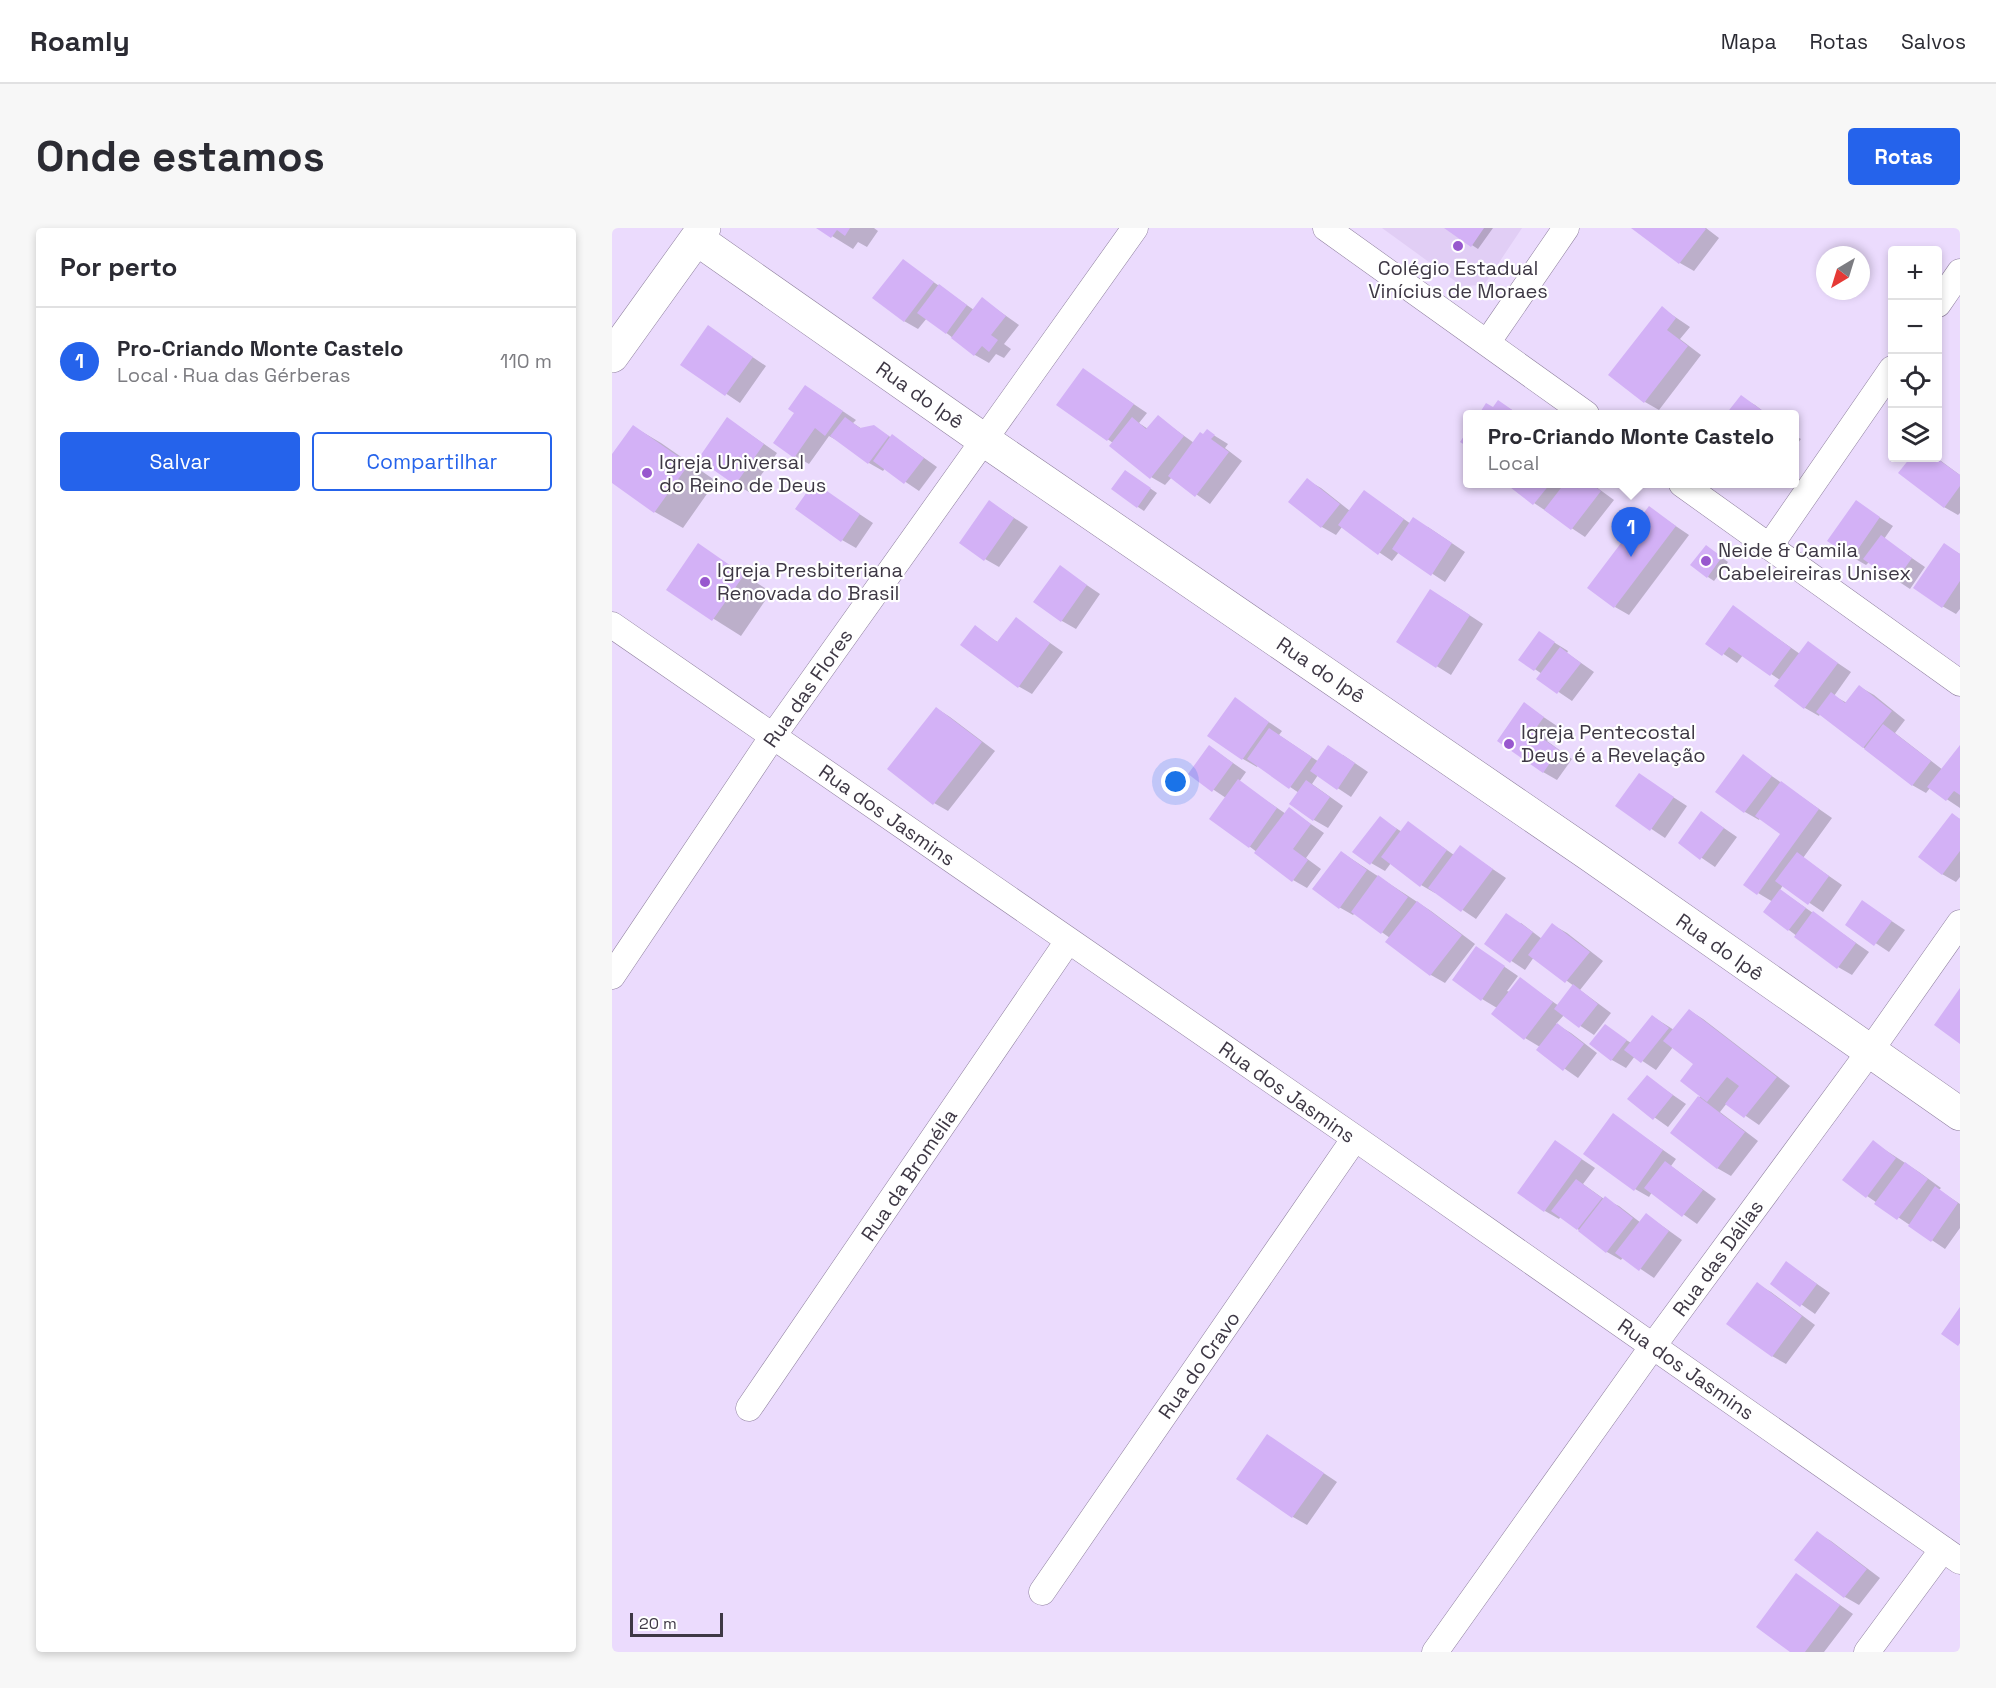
<!DOCTYPE html>
<html lang="pt">
<head>
<meta charset="utf-8">
<style>
	body { margin:0; font-family:"Space Grotesk",sans-serif; background:#f7f7f7; color:#2b2b33 }
	.controls { position:absolute; right:18px; top:18px; display:grid; overflow:hidden; border-radius:6px; box-shadow:0 3px 9px #0003 }
	.controls button { width:54px; height:54px; display:grid; place-items:center; padding:0; border:0; border-bottom:2px solid #e1e1e2; background:#fff; color:#2b2b33; font:30px sans-serif }
	.compass { position:absolute; left:1204px; top:18px; width:54px; height:54px; border-radius:50%; background:#fff; box-shadow:0 3px 9px #0003; rotate:218deg }
	.scale { position:absolute; left:18px; bottom:15px; width:93px; box-sizing:border-box; padding-left:6px; border:3px solid #3e3845; border-top:0; font-size:16px; line-height:21px; white-space:nowrap; color:#3e3845; -webkit-text-stroke:4px #fff; paint-order:stroke }
	.you { position:absolute; left:564px; top:554px; width:21px; height:21px; margin:-15px; border:4px solid #fff; border-radius:50%; background:#1a73e8; box-shadow:0 0 0 9px #1a73e833 }
	.badge { display:grid; place-items:center; width:39px; height:39px; border-radius:50%; background:#2563eb; color:#fff; font-size:20px; font-weight:700 }
	.pin { position:absolute; translate:-50% -50px; filter:drop-shadow(0 2px 3px #0008) }
	.pin::after { content:''; position:absolute; top:32px; width:21px; height:18px; background:inherit; clip-path:polygon(0 0,100% 0,50% 100%) }
	.popup { position:absolute; left:851px; top:182px; width:336px; height:78px; box-sizing:border-box; display:grid; place-content:center; border-radius:6px; background:#fff; filter:drop-shadow(0 2px 4px #0005); font-size:20px; white-space:nowrap; color:#7c7c81 }
	.popup b { font-size:22px; color:#2b2b33 }
	.popup::after { content:''; position:absolute; left:50%; top:100%; margin-left:-12px; border:12px solid transparent; border-top-color:#fff }
	.list { margin:0; padding:0; list-style:none }
	h2 { display:flex; justify-content:space-between; align-items:center; height:78px; margin:0; padding:0 24px; font-size:26px }
	h2 small { font-size:20px; font-weight:400; color:#7c7c81 }
	.list li { display:grid; grid-template-columns:39px 1fr auto; gap:18px; align-items:center; box-sizing:border-box; height:108px; padding:0 24px; border-top:2px solid #e1e1e2 }
	.list b { display:block; font-size:22px; white-space:nowrap }
	.list p { margin:0; font-size:20px; white-space:nowrap; color:#7c7c81 }
	.list em { font-size:20px; font-style:normal; color:#7c7c81 }
	.actions { display:flex; gap:12px; padding:18px 24px }
	.actions a { flex:1; padding:14px 0; border:2px solid #2563eb; border-radius:6px; text-align:center; font-size:21px; color:#2563eb }
	.actions .main { background:#2563eb; color:#fff }
	.icon { flex:none; width:33px; height:33px; fill:none; stroke:currentColor; stroke-width:2; stroke-linecap:round; stroke-linejoin:round }
	.map { position:relative; flex:none; width:1348px; height:1424px; overflow:hidden; border-radius:6px }
	header { display:flex; align-items:center; gap:36px; box-sizing:border-box; height:84px; padding:0 30px; background:#fff; border-bottom:2px solid #e1e1e2 }
	header strong { font-size:28px }
	nav { display:flex; gap:33px; margin-inline-start:auto; font-size:21px }
	.intro { display:flex; align-items:center; justify-content:space-between; box-sizing:border-box; height:144px; padding:0 36px }
	h1 { margin:0; font-size:42px }
	.button { padding:15px 27px; border-radius:6px; background:#2563eb; color:#fff; font-size:21px; font-weight:700 }
	main { display:flex; gap:36px; padding:0 36px }
	aside { flex:1; background:#fff; border-radius:6px; box-shadow:0 3px 9px #0003 }
	.map>svg:first-child { display:block }
</style>
</head>
<body>
<header>
<strong>Roamly</strong>
<nav><a>Mapa</a><a>Rotas</a><a>Salvos</a></nav>
</header>
<div class="intro"><h1>Onde estamos</h1><a class="button">Rotas</a></div>
<main>
<aside>
<h2>Por perto<small></small></h2>
<ul class="list">
<li><span class="badge">1</span><div><b>Pro-Criando Monte Castelo</b><p>Local · Rua das Gérberas</p></div><em>110 m</em></li>
</ul>
<div class="actions"><a class="main">Salvar</a><a>Compartilhar</a></div>
</aside>
<div class="map">
<svg width="1348" height="1424" viewBox="0 0 1348 1424">
	<rect width="100%" height="100%" fill="#ebdbfd"/>
	<!-- built -->
	<path fill="#e1cef5" d="M770 0H910L872 57 850 58Z"/>
	<!-- shadow -->
	<path fill="#0003" d="M207 0H262L266 3 255 19 246 14 241 21Z
		M834 0H881L866 21Z
		M1022 0H1094L1107 10 1082 43 1068 35Z
		M291 33 362 82 370 71 407 97 392 116 399 121 392 130 384 126 377 135 363 127 315 90 306 101 292 93Z
		M1050 80 1078 99 1068 111 1089 127 1047 182 1033 174Z
		M96 99 154 138 128 175 70 136Z
		M471 142 535 185 527 195 536 201 546 189 582 215 595 203 616 216 613 220 630 233 598 276 560 249 553 257 539 249 501 215 446 176Z
		M193 158 244 192 241 195 250 201 262 199 280 210 281 208 325 239 307 263 273 240 271 243 257 235 228 214 217 208 197 236 183 228 184 185Z
		M1129 169 1143 177 1155 186H1116Z
		M886 174 907 186H868L875 177 881 181Z
		M116 191 165 225 137 264 123 256Z
		M22 199 49 215 104 253 71 300 43 284 0 254V229Z
		M1182 207 1189 211 1182 220Z
		M1300 230H1325L1348 247V285L1346 287 1332 279 1288 245Z
		M519 247 545 265 532 283 526 279Z
		M695 252 709 260 738 283 753 264 799 296 816 299 853 324 833 354 787 324 780 333 730 299 724 307 710 299 678 274Z
		M202 256 261 295 244 320 230 312Z
		M897 256H980L1002 272 973 309 922 275Z
		M378 274 416 299 387 339 373 331Z
		M1244 274 1281 298 1272 311 1313 339 1298 361 1257 334 1254 337 1240 329Z
		M1037 280 1077 307 1017 387 1003 379Z
		M86 317 159 364 129 408 56 362Z
		M1333 317 1348 326V381L1344 386 1330 378Z
		M1101 323 1116 334 1102 353 1096 349Z
		M448 339 488 366 464 401 450 393Z
		M833 371 871 396 839 447 786 414Z
		M1121 379 1188 426 1196 415 1239 444 1222 468 1235 475 1248 459 1262 467 1293 492 1283 505 1331 542 1348 520V580L1318 560 1314 565 1300 557 1208 486 1207 488 1193 480 1168 452 1131 427 1125 435 1095 415Z
		M404 391 451 424 420 466 406 458 363 399 387 415Z
		M927 405 956 423 955 425 982 444 960 473 926 450 930 446 908 431Z
		M623 471 670 503 667 507 707 534 731 527 756 544 739 569 706 547 700 556 731 578 716 600 702 592 687 565 646 537 645 539 631 531 597 507Z
		M912 476 945 498 935 513 960 531 945 552 931 544Z
		M324 480 338 489 383 523 336 583 322 575Z
		M598 519 634 544 627 554 674 586 677 581 712 605 694 630 709 641 695 660 681 652 637 618 614 570 578 546Z
		M1131 528 1220 590 1191 630 1230 657 1211 684 1171 657 1168 662 1257 724 1240 747 1226 739 1153 684 1161 674 1146 665 1170 606 1148 590 1147 592 1133 584Z
		M1027 547 1075 578 1053 610 1005 578Z
		M1090 585 1125 609 1103 639 1068 615Z
		M1340 587 1348 591V649L1344 654 1330 646Z
		M768 590 790 604 796 595 842 627 848 619 894 650 864 691 824 664 823 665 809 657 779 635 773 643 759 635Z
		M729 624 819 683 863 716 833 755 819 747 776 714 778 710 743 685 741 687 727 679Z
		M1251 674 1293 702 1277 724 1235 696Z
		M909 695 930 711 941 697 955 705 991 733 968 762 999 785 982 807 952 787 944 796 959 805 985 825 966 850 926 822 928 819 913 810 885 780 870 771 865 720 906 748 895 763 898 764 908 751 947 778 962 758 922 729 913 742 874 716Z
		M1077 782 1091 791 1178 858 1147 897 1115 875 1108 884 1146 913 1119 948 1105 940 1060 905 1089 867 1083 836 1061 819 1044 842 1023 828 1014 840 1000 832 993 798 1019 815 1040 788 1062 802Z
		M1035 849 1074 876 1056 899 1017 871Z
		M1001 887 1064 931 1059 938 1104 971 1085 996 1040 964 1037 969 1023 961Z
		M944 914 983 940 971 956 992 971 1007 978 1029 995 1035 987 1070 1012 1042 1050 1011 1029 1009 1032 995 1024 949 988 947 991 933 983Z
		M1261 914 1307 944 1329 960 1327 962 1348 976V1000L1333 1021 1255 968Z
		M1175 1035 1218 1065 1203 1086 1160 1056Z
		M1145 1056 1159 1064 1203 1097 1174 1136 1160 1128Z
		M656 1208 725 1254 695 1297 681 1289Z
		M1205 1305 1219 1313 1268 1350 1247 1377 1233 1369 1184 1332Z
		M1185 1347 1241 1386 1212 1424H1180Z"/>
	<!-- building -->
	<path fill="#d3b1f6" d="M204 0H238L233 8 225 2 219 10Z
		M832 0H872L859 19Z
		M1019 0H1093L1094 1 1067 36Z
		M291 31 322 54 292 94 260 70Z
		M327 56 355 77 334 106 305 85Z
		M370 69 394 88 379 107 386 112 377 124 370 118 362 128 339 110Z
		M1050 78 1064 90 1055 102 1076 118 1032 175 996 147Z
		M96 97 141 129 113 168 68 137Z
		M471 140 522 176 495 213 444 177Z
		M193 157 231 183 213 208 203 200 182 230 161 215 182 185 176 181Z
		M1129 167 1155 186H1114Z
		M886 172 906 186H867L874 175 881 179Z
		M546 187 572 208 538 251 497 218 520 189 534 201Z
		M115 189 152 216 123 257 86 231Z
		M233 189 248 200 262 197 277 208 256 236 218 208Z
		M21 197 77 236 42 285 0 255V226Z
		M595 201 603 207 599 211 617 224 583 269 556 248 588 204 591 206Z
		M856 202V219L848 214Z
		M280 206 312 230 292 256 261 233Z
		M1298 230H1324L1348 247V258L1332 280 1286 245Z
		M513 242 539 260 525 280 499 261Z
		M695 250 728 276 709 300 676 274Z
		M202 254 248 286 229 314 183 281Z
		M894 256H938L921 277Z
		M952 256H979L989 263 959 302 932 282Z
		M752 262 792 291 766 327 726 297Z
		M377 272 402 290 372 333 347 315Z
		M1244 272 1268 289 1240 330 1215 313Z
		M1037 278 1064 298 1002 380 975 360Z
		M801 289 840 315 819 348 780 321Z
		M1269 307 1300 330 1283 354 1251 331Z
		M86 315 132 347 100 393 54 362Z
		M1332 315 1348 326V353L1330 380 1301 360Z
		M1094 317 1110 329 1095 350 1078 337Z
		M448 337 475 357 449 394 421 374Z
		M818 361 858 387 824 440 784 414Z
		M1121 377 1179 420 1158 448 1117 419 1110 428 1093 416Z
		M404 389 438 415 406 460 348 417 363 397 385 414Z
		M927 403 943 414 922 443 906 432Z
		M1196 413 1226 435 1192 481 1162 458Z
		M948 419 969 435 945 466 924 451Z
		M1247 457 1280 483 1251 520 1204 484 1219 464 1233 475Z
		M623 469 657 494 630 532 595 508Z
		M912 474 932 489 921 504 947 522 931 545 885 513Z
		M324 479 370 514 321 577 275 541Z
		M1271 496 1319 533 1300 558 1252 521Z
		M657 500 700 529 677 561 635 531Z
		M597 517 621 535 600 564 576 546Z
		M716 517 743 535 725 562 698 543Z
		M1348 517V567L1342 563 1334 573 1315 559Z
		M1131 526 1160 548 1132 585 1103 564Z
		M1027 545 1062 569 1038 603 1003 578Z
		M626 551 665 580 637 620 597 591Z
		M694 552 718 569 701 593 677 576Z
		M1169 553 1207 581 1145 667 1131 657 1168 606 1143 588Z
		M677 579 699 596 681 621 696 632 680 654 642 625Z
		M1089 583 1112 600 1088 632 1066 615Z
		M1340 585 1348 591V623L1330 647 1306 629Z
		M768 588 785 601 758 637 740 624Z
		M796 593 835 622 808 659 769 629Z
		M848 617 881 641 849 684 816 660Z
		M729 623 755 642 727 681 700 661Z
		M1185 624 1217 648 1196 677 1163 653Z
		M766 647 796 669 769 706 739 684Z
		M1168 661 1194 680 1176 703 1151 684Z
		M1250 672 1280 693 1262 718 1233 697Z
		M805 673 850 707 818 748 773 714Z
		M1201 683 1244 715 1225 741 1182 709Z
		M894 685 921 704 898 735 872 716Z
		M940 695 978 724 953 755 916 727Z
		M864 718 893 738 869 773 840 752Z
		M908 749 941 774 912 812 879 786Z
		M961 756 986 776 967 800 942 781Z
		M1348 760V816L1322 797Z
		M1077 781 1165 849 1132 890 1113 876 1127 858 1115 849 1095 874 1068 853 1081 836 1051 813Z
		M1040 787 1057 800 1029 835 1012 822Z
		M945 795 972 816 951 843 924 822Z
		M993 796 1015 812 999 833 977 816Z
		M1035 847 1061 867 1041 892 1015 871Z
		M1086 868 1133 904 1105 941 1058 905Z
		M1001 885 1051 922 1022 963 971 926Z
		M943 912 970 931 932 984 905 965Z
		M1261 912 1284 930 1254 970 1230 952Z
		M1053 933 1091 962 1070 989 1032 960Z
		M1293 934 1316 951 1285 992 1262 976Z
		M964 951 990 970 965 1002 939 983Z
		M1323 958 1346 975 1319 1014 1296 998Z
		M993 968 1021 990 994 1025 966 1003Z
		M1034 985 1057 1003 1027 1043 1003 1025Z
		M1174 1033 1205 1056 1188 1079 1158 1056Z
		M1145 1054 1190 1088 1160 1129 1114 1096Z
		M1348 1079V1115L1346 1118 1329 1106Z
		M655 1206 712 1245 680 1290 624 1251Z
		M1205 1303 1255 1341 1232 1370 1182 1332Z
		M1184 1345 1228 1377 1193 1424H1178L1144 1399Z"/>
	<g fill="none" stroke-linecap="round" stroke-linejoin="round">
		<!-- street casing -->
		<g stroke="#8f809e" stroke-width="27">
			<path id="street" d="M714 0 974 186
				M1326 76 1348 44
				M875 115 954 0
				M1070 256 1348 455
				M1157 319 1280 141
				M0 397 743 910 1348 1333
				M0 748 161 508 523 0
				M137 1180 456 713
				M430 1364 743 910
				M823 1424 1041 1118 1258 823 1348 695
				M1255 1424 1331 1321"/>
		</g>
		<!-- secondary casing -->
		<g stroke="#8f809e" stroke-width="34">
			<path id="secondary" d="M85 11 372 212 978 627 1348 886
				M0 128 92 0"/>
		</g>
		<!-- street -->
		<use href="#street" stroke="#fff" stroke-width="26"/>
		<!-- secondary -->
		<use href="#secondary" stroke="#fff" stroke-width="33"/>
	</g>
	<!-- markers -->
	<g fill="#9858ce" stroke="#fff" stroke-width="2">
		<circle cx="846" cy="18" r="6"/>
		<circle cx="35" cy="245" r="6"/>
		<circle cx="1094" cy="333" r="6"/>
		<circle cx="93" cy="354" r="6"/>
		<circle cx="897" cy="516" r="6"/>
	</g>
	<g text-anchor="middle" stroke-width="4.5" stroke-linejoin="round" paint-order="stroke">
		<!-- poi labels -->
		<g font-size="20" fill="#3e3845" stroke="#fff" text-anchor="start">
			<text x="846" y="47" text-anchor="middle">Colégio Estadual<tspan x="846" dy="23">Vinícius de Moraes</tspan></text>
			<text x="47" y="241">Igreja Universal<tspan x="47" dy="23">do Reino de Deus</tspan></text>
			<text x="1106" y="329">Neide &amp; Camila<tspan x="1106" dy="23">Cabeleireiras Unisex</tspan></text>
			<text x="105" y="349">Igreja Presbiteriana<tspan x="105" dy="23">Renovada do Brasil</tspan></text>
			<text x="909" y="511">Igreja Pentecostal<tspan x="909" dy="23">Deus é a Revelação</tspan></text>
		</g>
		<!-- street labels -->
		<g font-size="20" fill="#3e3845" stroke="#fff">
			<text transform="translate(308 167) rotate(35)" y="7">Rua do Ipê</text>
			<text transform="translate(709 442) rotate(34)" y="7">Rua do Ipê</text>
			<text transform="translate(196 460) rotate(-55)" y="7">Rua das Flores</text>
			<text transform="translate(275 587) rotate(35)" y="7">Rua dos Jasmins</text>
			<text transform="translate(1108 719) rotate(35)" y="7">Rua do Ipê</text>
			<text transform="translate(675 864) rotate(35)" y="7">Rua dos Jasmins</text>
			<text transform="translate(297 947) rotate(-56)" y="7">Rua da Bromélia</text>
			<text transform="translate(1106 1030) rotate(-54)" y="7">Rua das Dálias</text>
			<text transform="translate(587 1137) rotate(-55)" y="7">Rua do Cravo</text>
			<text transform="translate(1074 1141) rotate(35)" y="7">Rua dos Jasmins</text>
		</g>
	</g>
</svg>
<div class="controls">
<button>+</button>
<button>−</button>
<button><svg class="icon" aria-label="locate" viewBox="0 0 24 24"><circle cx="12" cy="12" r="6"/><path d="M12 2v4M12 18v4M2 12h4M18 12h4"/></svg></button>
<button><svg class="icon" aria-label="layers" viewBox="0 0 24 24"><path d="M12 4l9 5-9 5-9-5zM3 14l9 5 9-5"/></svg></button>
</div>
<svg class="compass" viewBox="-18 -18 36 36"><path d="M0-13l5 13h-10z" fill="#e53935"/><path d="M0 13l5-13h-10z" fill="#7c7c81"/></svg>
<div class="scale">20 m</div>
<div class="you"></div>
<div class="pin badge" style="left:1019px;top:329px">1</div>
<div class="popup"><b>Pro-Criando Monte Castelo</b>Local</div>
</div>
</main>
</body>
</html>
